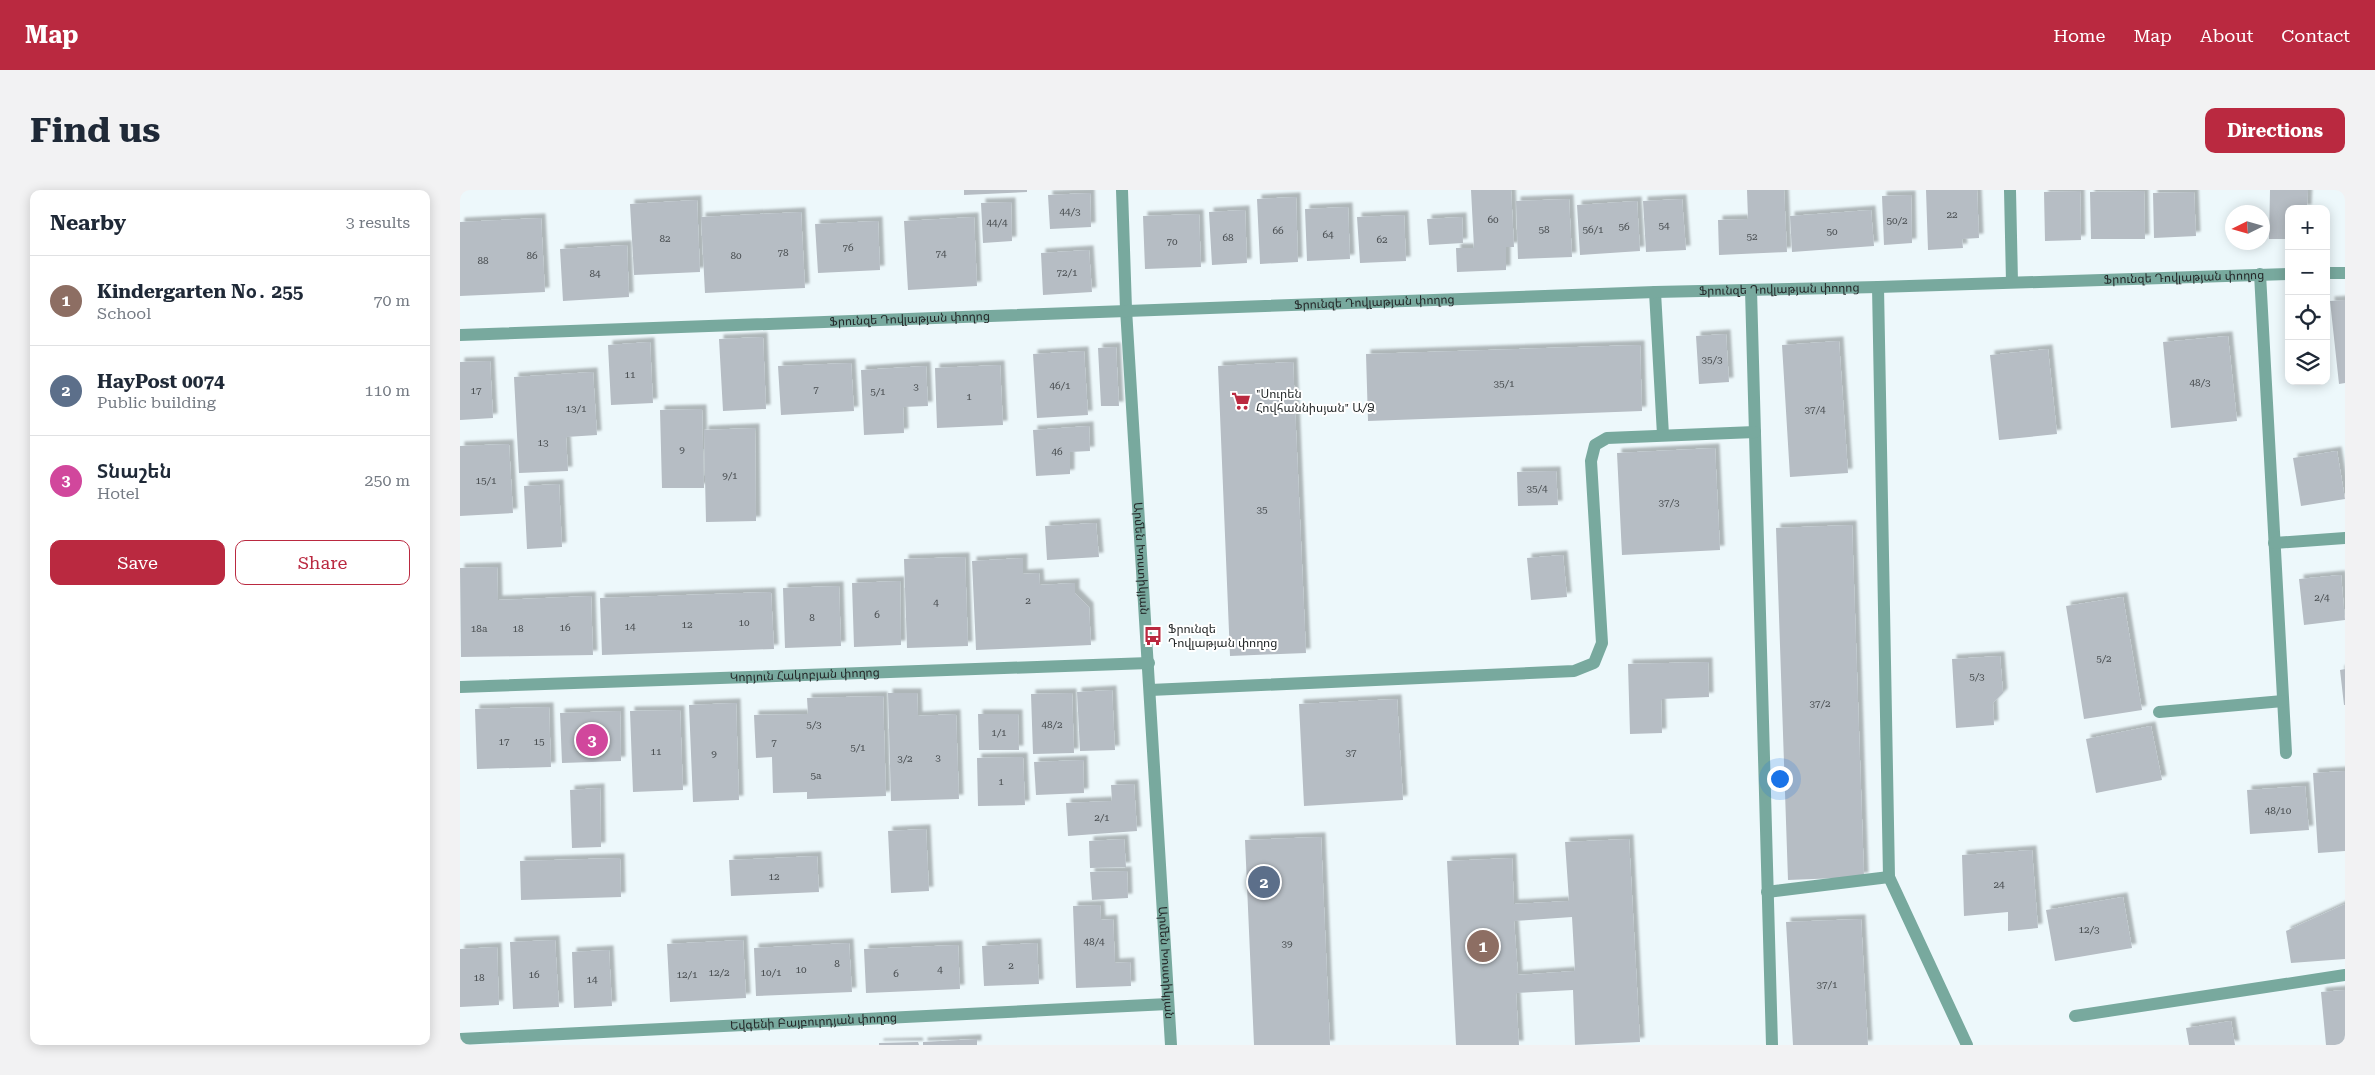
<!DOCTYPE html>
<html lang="en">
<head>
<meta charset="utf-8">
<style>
	body { margin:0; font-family:"Roboto Serif","Noto Sans Armenian",serif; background:#f2f2f3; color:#1f2937 }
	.controls { position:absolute; right:15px; top:15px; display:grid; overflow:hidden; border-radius:10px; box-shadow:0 2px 12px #0003 }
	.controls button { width:45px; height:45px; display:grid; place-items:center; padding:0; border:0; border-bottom:1px solid #e0e1e3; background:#fff; color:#1f2937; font:25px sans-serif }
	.compass { position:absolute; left:1765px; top:15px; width:45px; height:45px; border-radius:50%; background:#fff; box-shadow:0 2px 12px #0003; rotate:265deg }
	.you { position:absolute; left:1319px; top:588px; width:18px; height:18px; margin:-12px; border:4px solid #fff; border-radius:50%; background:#1a73e8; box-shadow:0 0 0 8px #1a73e833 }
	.badge { display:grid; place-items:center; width:32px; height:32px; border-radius:50%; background:#ba2940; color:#fff; font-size:16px; font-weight:700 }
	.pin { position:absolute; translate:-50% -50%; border:2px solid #fff; box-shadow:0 1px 5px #0006 }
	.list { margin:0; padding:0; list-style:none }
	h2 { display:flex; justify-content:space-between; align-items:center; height:65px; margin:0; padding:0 20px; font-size:21px }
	h2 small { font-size:16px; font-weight:400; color:#747a83 }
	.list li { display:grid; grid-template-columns:32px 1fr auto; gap:15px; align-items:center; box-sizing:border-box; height:90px; padding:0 20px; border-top:1px solid #e0e1e3 }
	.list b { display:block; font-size:19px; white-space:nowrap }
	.list p { margin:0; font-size:16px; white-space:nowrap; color:#747a83 }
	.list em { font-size:16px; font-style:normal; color:#747a83 }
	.actions { display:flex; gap:10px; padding:15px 20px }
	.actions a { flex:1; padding:11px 0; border:1px solid #ba2940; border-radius:10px; text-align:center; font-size:18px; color:#ba2940 }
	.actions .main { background:#ba2940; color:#fff }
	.icon { flex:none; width:28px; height:28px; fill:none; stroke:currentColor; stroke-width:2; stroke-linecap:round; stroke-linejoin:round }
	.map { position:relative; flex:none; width:1885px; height:855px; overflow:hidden; border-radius:10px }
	header { display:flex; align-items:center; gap:30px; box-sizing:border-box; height:70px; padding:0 25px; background:#ba2940; color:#fff }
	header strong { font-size:24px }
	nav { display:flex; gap:28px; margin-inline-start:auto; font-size:18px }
	.intro { display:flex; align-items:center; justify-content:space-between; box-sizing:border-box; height:120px; padding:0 30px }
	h1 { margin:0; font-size:35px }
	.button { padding:12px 22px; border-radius:10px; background:#ba2940; color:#fff; font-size:18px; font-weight:700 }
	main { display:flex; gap:30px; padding:0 30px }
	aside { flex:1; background:#fff; border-radius:10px; box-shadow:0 2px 12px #0003 }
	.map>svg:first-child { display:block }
</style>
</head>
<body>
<header>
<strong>Map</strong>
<nav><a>Home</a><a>Map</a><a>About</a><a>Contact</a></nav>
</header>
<div class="intro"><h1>Find us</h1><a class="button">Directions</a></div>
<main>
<aside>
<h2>Nearby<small>3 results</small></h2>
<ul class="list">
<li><span class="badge" style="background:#8d6e63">1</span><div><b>Kindergarten Nօ․ 255</b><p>School</p></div><em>70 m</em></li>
<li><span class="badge" style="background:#5c6f8a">2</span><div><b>HayPost 0074</b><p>Public building</p></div><em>110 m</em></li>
<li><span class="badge" style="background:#d1479c">3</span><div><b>Տնաշեն</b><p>Hotel</p></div><em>250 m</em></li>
</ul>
<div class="actions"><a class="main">Save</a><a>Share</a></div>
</aside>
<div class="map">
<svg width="1885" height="855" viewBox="0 0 1885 855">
	<defs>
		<filter id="shadow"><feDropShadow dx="4.5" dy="-4.5" stdDeviation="1" flood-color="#0004"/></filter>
	</defs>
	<rect width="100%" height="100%" fill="#edf8fb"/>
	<!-- building -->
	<path fill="#b6bdc4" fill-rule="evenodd" filter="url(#shadow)" d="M504 0H567V2L504 5Z
		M1011 0H1051L1054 57H1046V80L997 82 996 58H1014Z
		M1287 0H1324L1327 62 1259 65 1258 30 1288 29Z
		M1466 0H1517L1519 48 1502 49 1503 58 1468 60Z
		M1810 0H1848L1847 19H1829V49H1809Z
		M1620 1 1621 50 1585 51 1584 2Z
		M1684 1 1685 49H1631L1630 2Z
		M1734 2 1736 46 1694 48 1693 3Z
		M630 3 631 37 590 39 588 5Z
		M1451 5 1452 53 1424 55 1422 6Z
		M836 7 838 72 800 74 797 9Z
		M1109 9 1112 67 1058 69 1056 11Z
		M1222 9 1226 60 1186 62 1183 11Z
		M237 10 240 82 174 85 170 14Z
		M1177 11 1180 61 1120 65 1117 15Z
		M551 12 552 51 523 53 521 13Z
		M888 17 890 69 847 71 845 19Z
		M785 20 787 73 752 75 749 22Z
		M1411 20 1414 56 1332 62 1330 26Z
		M341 22 345 98 245 103 241 27Z
		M739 24 741 77 685 79 683 26Z
		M944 25 946 71 900 73 897 27Z
		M514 27 517 96 448 100 444 31Z
		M1002 27 1003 53 969 55 967 29Z
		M81 28 85 102 0 106V32Z
		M418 31 420 80 358 83 355 34Z
		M167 55 169 107 103 111 100 59Z
		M629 60 632 102 583 105 581 63Z
		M1885 110V193L1879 194 1870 111Z
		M1266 144 1269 192 1239 194 1236 146Z
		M1768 146 1777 231 1711 238 1703 152Z
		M303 147 306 219 263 221 259 149Z
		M1379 151 1388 283 1330 287 1322 155Z
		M190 152 193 213 151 215 148 155Z
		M1180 155 1182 221 908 231 906 164Z
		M656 157 659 216H641L638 158Z
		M1588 159 1597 244 1539 250 1530 165Z
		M624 161 628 225 577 228 573 164Z
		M30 171 33 228 0 230V172Z
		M833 172 846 463 770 466 758 176Z
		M391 173 394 221 321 225 318 176Z
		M540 175 543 235 477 238 475 178Z
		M466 176 468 216 443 217 444 243 404 245 401 180Z
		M133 182 137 245 106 247 108 281 59 283 54 187Z
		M242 219 244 298H202L200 220Z
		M629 236 630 261 610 262V284L576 286 573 240Z
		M295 238 296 331 246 332 244 240Z
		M49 254 53 323 0 326V256Z
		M1255 258 1260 360 1162 365 1157 263Z
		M1877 261 1885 309 1841 316 1833 268Z
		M1096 281 1098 315 1058 316 1057 282Z
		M99 294 102 357 67 359 64 296Z
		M636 333 639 367 587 370 585 336Z
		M1392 335 1404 687 1328 690 1316 338Z
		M1103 365 1107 407 1071 410 1067 368Z
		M505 367 508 456 447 458 444 369Z
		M563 368V384L579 383 580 395 615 393V403L629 417 631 455 516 460 512 371Z
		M37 377 38 410 131 406 133 465 1 467 0 378Z
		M1881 385 1885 430 1844 435 1839 389Z
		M440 391 441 455 394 457 392 393Z
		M379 396 381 456 325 458 323 398Z
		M311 402 314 459 142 465 140 408Z
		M1663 407 1682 520 1624 529 1606 416Z
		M1540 466 1543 503 1533 513 1534 535 1496 538 1492 469Z
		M1248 472 1249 507 1201 509 1202 543 1170 544 1168 474Z
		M1885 479V515H1884L1880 480Z
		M652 500 655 560 620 561 617 502Z
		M428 503H457L458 526 496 524 499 609 431 611Z
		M612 503 614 563 573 564 571 504Z
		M423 506 426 606 347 609V602L313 603 312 567 296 568 294 525 348 524 347 508Z
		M937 509 943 610 844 616 839 514Z
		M276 513 279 610 233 612 229 515Z
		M89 517 91 577 17 579 15 519Z
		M220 520 223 600 173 602 170 521Z
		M160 521 161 571 102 573 100 523Z
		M518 524H558L559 560H519Z
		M1691 536 1702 590 1636 603 1626 549Z
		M563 567 565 615 518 616 517 568Z
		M623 570 624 603 576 605 574 572Z
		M1885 581V661L1858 663 1853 583Z
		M674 594 677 641 608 646 606 613 652 611 651 595Z
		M1845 596 1849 640 1790 644 1787 600Z
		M140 598 141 657 112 658 110 600Z
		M466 639 469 701 431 703 428 641Z
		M861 647 870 855H794L785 650Z
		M664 649 666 677 630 678 629 651Z
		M1169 649 1180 852 1115 855 1113 800 1056 803 1059 855H996L987 671 1052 668 1054 714 1109 711 1105 652ZM1112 727 1115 781 1058 785 1054 731Z
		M1572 660 1578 738 1548 741V722L1504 726 1502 665Z
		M357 666 359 702 271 706 269 670Z
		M160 668 161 707 61 710 60 671Z
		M667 681 668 708 632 710 630 682Z
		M1663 707 1672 758 1595 771 1586 720Z
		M1885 714V769L1831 773 1826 741Z
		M640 715 641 730 653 729 655 773 670 772 671 796 616 798 613 716Z
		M1401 729 1408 855H1333L1326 732Z
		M95 750 99 817 53 819 50 752Z
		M283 750 286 808 210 812 207 754Z
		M389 753 392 802 296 806 294 758Z
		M577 753 579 794 524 796 522 756Z
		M498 755 500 799 406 803 404 759Z
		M37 757 39 815 0 817V759Z
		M149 760 152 816 114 818 112 762Z
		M1885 800V855H1866L1861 802Z
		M1771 831 1775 855H1729L1726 838Z
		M517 849V855H463V852Z
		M458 852 459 855H419V853Z"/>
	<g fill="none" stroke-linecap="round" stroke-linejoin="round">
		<!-- minor -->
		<g stroke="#78a99e" stroke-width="12">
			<path id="s1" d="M662 0 666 119 711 855"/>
			<path d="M1550 0 1552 92"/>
			<path d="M1866 83H1885"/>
			<path d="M1800 84 1826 563"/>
			<path d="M1418 97 1429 687 1507 855"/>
			<path d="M1291 100 1312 855"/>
			<path d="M1195 102 1203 245"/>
			<path id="s2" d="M0 145 1195 102 1418 97 1829 84"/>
			<path d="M1814 353 1885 348"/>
			<path id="s3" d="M0 497 689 473"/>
			<path d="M690 500 1114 481 1134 473 1142 453 1131 271 1135 255 1147 248 1295 242"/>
			<path d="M1699 522 1823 511"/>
			<path d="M1307 702 1429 687"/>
			<path d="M1615 826 1885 785"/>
			<path id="s4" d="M0 849 708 814"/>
		</g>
	</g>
	<!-- icons -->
	<defs>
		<g id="supermarket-bare" transform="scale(1.5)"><path d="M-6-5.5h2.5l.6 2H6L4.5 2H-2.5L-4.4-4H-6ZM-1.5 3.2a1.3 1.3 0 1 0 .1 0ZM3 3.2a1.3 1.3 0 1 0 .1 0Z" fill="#ba2940" stroke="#fff" stroke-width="2.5" paint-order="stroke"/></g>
		<g id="bus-bare" transform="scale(1.5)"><path d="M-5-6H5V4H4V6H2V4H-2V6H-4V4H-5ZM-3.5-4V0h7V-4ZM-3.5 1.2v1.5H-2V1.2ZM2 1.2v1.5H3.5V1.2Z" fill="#ba2940" stroke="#fff" stroke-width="2.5" paint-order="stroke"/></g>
	</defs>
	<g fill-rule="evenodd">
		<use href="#supermarket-bare" x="781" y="211"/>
		<use href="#bus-bare" x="693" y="446"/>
	</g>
	<g text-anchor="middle" stroke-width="4" stroke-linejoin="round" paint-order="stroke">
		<!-- number labels -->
		<g font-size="10" fill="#484d50">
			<text x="610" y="25">44/3</text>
			<text x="1492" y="28">22</text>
			<text x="1033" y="33">60</text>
			<text x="1437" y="34">50/2</text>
			<text x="537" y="36">44/4</text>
			<text x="1204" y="39">54</text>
			<text x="1164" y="40">56</text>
			<text x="1084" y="43">58</text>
			<text x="1133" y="43">56/1</text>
			<text x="818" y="44">66</text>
			<text x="1372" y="45">50</text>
			<text x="868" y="48">64</text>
			<text x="1292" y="50">52</text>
			<text x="768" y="51">68</text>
			<text x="205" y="52">82</text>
			<text x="922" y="53">62</text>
			<text x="712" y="55">70</text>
			<text x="388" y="61">76</text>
			<text x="323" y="66">78</text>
			<text x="481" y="67">74</text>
			<text x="72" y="69">86</text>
			<text x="276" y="69">80</text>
			<text x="23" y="74">88</text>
			<text x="607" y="86">72/1</text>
			<text x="135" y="87">84</text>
			<text x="1252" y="173">35/3</text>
			<text x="170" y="188">11</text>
			<text x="1740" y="196">48/3</text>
			<text x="1044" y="197">35/1</text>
			<text x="600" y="199">46/1</text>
			<text x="456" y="200">3</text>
			<text x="356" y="203">7</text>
			<text x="16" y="204">17</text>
			<text x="418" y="205">5/1</text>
			<text x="509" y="210">1</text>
			<text x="116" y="222">13/1</text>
			<text x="1355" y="223">37/4</text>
			<text x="83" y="256">13</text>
			<text x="222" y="263">9</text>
			<text x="597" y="265">46</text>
			<text x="270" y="289">9/1</text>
			<text x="26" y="294">15/1</text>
			<text x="1077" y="302">35/4</text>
			<text x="1209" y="316">37/3</text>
			<text x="802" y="323">35</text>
			<text x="1862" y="411">2/4</text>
			<text x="568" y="414">2</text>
			<text x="476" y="416">4</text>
			<text x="417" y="428">6</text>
			<text x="352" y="431">8</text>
			<text x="284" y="436">10</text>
			<text x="227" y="438">12</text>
			<text x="170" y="440">14</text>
			<text x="105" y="441">16</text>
			<text x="19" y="442">18a</text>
			<text x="58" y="442">18</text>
			<text x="1644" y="472">5/2</text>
			<text x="1517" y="490">5/3</text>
			<text x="1360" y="517">37/2</text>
			<text x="354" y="538">5/3</text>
			<text x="592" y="538">48/2</text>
			<text x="539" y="546">1/1</text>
			<text x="44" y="555">17</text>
			<text x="79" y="555">15</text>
			<text x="314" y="556">7</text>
			<text x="398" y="561">5/1</text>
			<text x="196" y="565">11</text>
			<text x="891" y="566">37</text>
			<text x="254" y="567">9</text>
			<text x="478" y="571">3</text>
			<text x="445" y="572">3/2</text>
			<text x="356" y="589">5a</text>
			<text x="541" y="595">1</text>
			<text x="1818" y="624">48/10</text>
			<text x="642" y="631">2/1</text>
			<text x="314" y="690">12</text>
			<text x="1539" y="698">24</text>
			<text x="1629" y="743">12/3</text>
			<text x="634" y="755">48/4</text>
			<text x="827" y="757">39</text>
			<text x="377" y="777">8</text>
			<text x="551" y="779">2</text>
			<text x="341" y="783">10</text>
			<text x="480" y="783">4</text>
			<text x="259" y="786">12/2</text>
			<text x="311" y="786">10/1</text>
			<text x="436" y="787">6</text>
			<text x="74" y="788">16</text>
			<text x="227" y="788">12/1</text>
			<text x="19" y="791">18</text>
			<text x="132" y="793">14</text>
			<text x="1367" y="798">37/1</text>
		</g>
		<!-- street labels -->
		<g font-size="12" fill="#242829" stroke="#fff">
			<text dy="4" stroke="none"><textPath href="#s2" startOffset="1725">Ֆրունզե Դովլաթյան փողոց</textPath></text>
			<text dy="4" stroke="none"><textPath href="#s2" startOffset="1320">Ֆրունզե Դովլաթյան փողոց</textPath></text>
			<text dy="4" stroke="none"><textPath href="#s2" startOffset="915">Ֆրունզե Դովլաթյան փողոց</textPath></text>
			<text dy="4" stroke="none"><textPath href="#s2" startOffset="450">Ֆրունզե Դովլաթյան փողոց</textPath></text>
			<text dy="4" stroke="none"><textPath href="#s1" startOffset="369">Արմեն Խոստիկյան</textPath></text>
			<text dy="4" stroke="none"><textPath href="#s3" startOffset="345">Կորյուն Հակոբյան փողոց</textPath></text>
			<text dy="4" stroke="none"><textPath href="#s1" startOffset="774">Արմեն Խոստիկյան</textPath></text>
			<text dy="4" stroke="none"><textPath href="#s4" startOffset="354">Եվգենի Բայբուրդյան փողոց</textPath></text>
		</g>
		<!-- poi labels -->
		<g font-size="12" fill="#242829" stroke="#fff" text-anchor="start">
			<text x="796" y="208">"Սուրեն<tspan x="796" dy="14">Հովհաննիսյան" Ա/Ձ</tspan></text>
			<text x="708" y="443">Ֆրունզե<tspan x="708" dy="14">Դովլաթյան փողոց</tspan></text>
		</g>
	</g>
</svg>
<div class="controls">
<button>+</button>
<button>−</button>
<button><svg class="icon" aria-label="locate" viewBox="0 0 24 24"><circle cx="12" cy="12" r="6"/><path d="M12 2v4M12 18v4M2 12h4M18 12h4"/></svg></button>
<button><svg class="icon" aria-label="layers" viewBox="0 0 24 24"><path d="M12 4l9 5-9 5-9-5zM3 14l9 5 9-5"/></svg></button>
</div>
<svg class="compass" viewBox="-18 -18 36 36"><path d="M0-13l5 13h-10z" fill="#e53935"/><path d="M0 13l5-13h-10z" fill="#747a83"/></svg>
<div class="you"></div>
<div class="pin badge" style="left:1023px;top:756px;background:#8d6e63">1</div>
<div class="pin badge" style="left:804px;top:692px;background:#5c6f8a">2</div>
<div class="pin badge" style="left:132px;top:550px;background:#d1479c">3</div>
</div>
</main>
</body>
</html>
